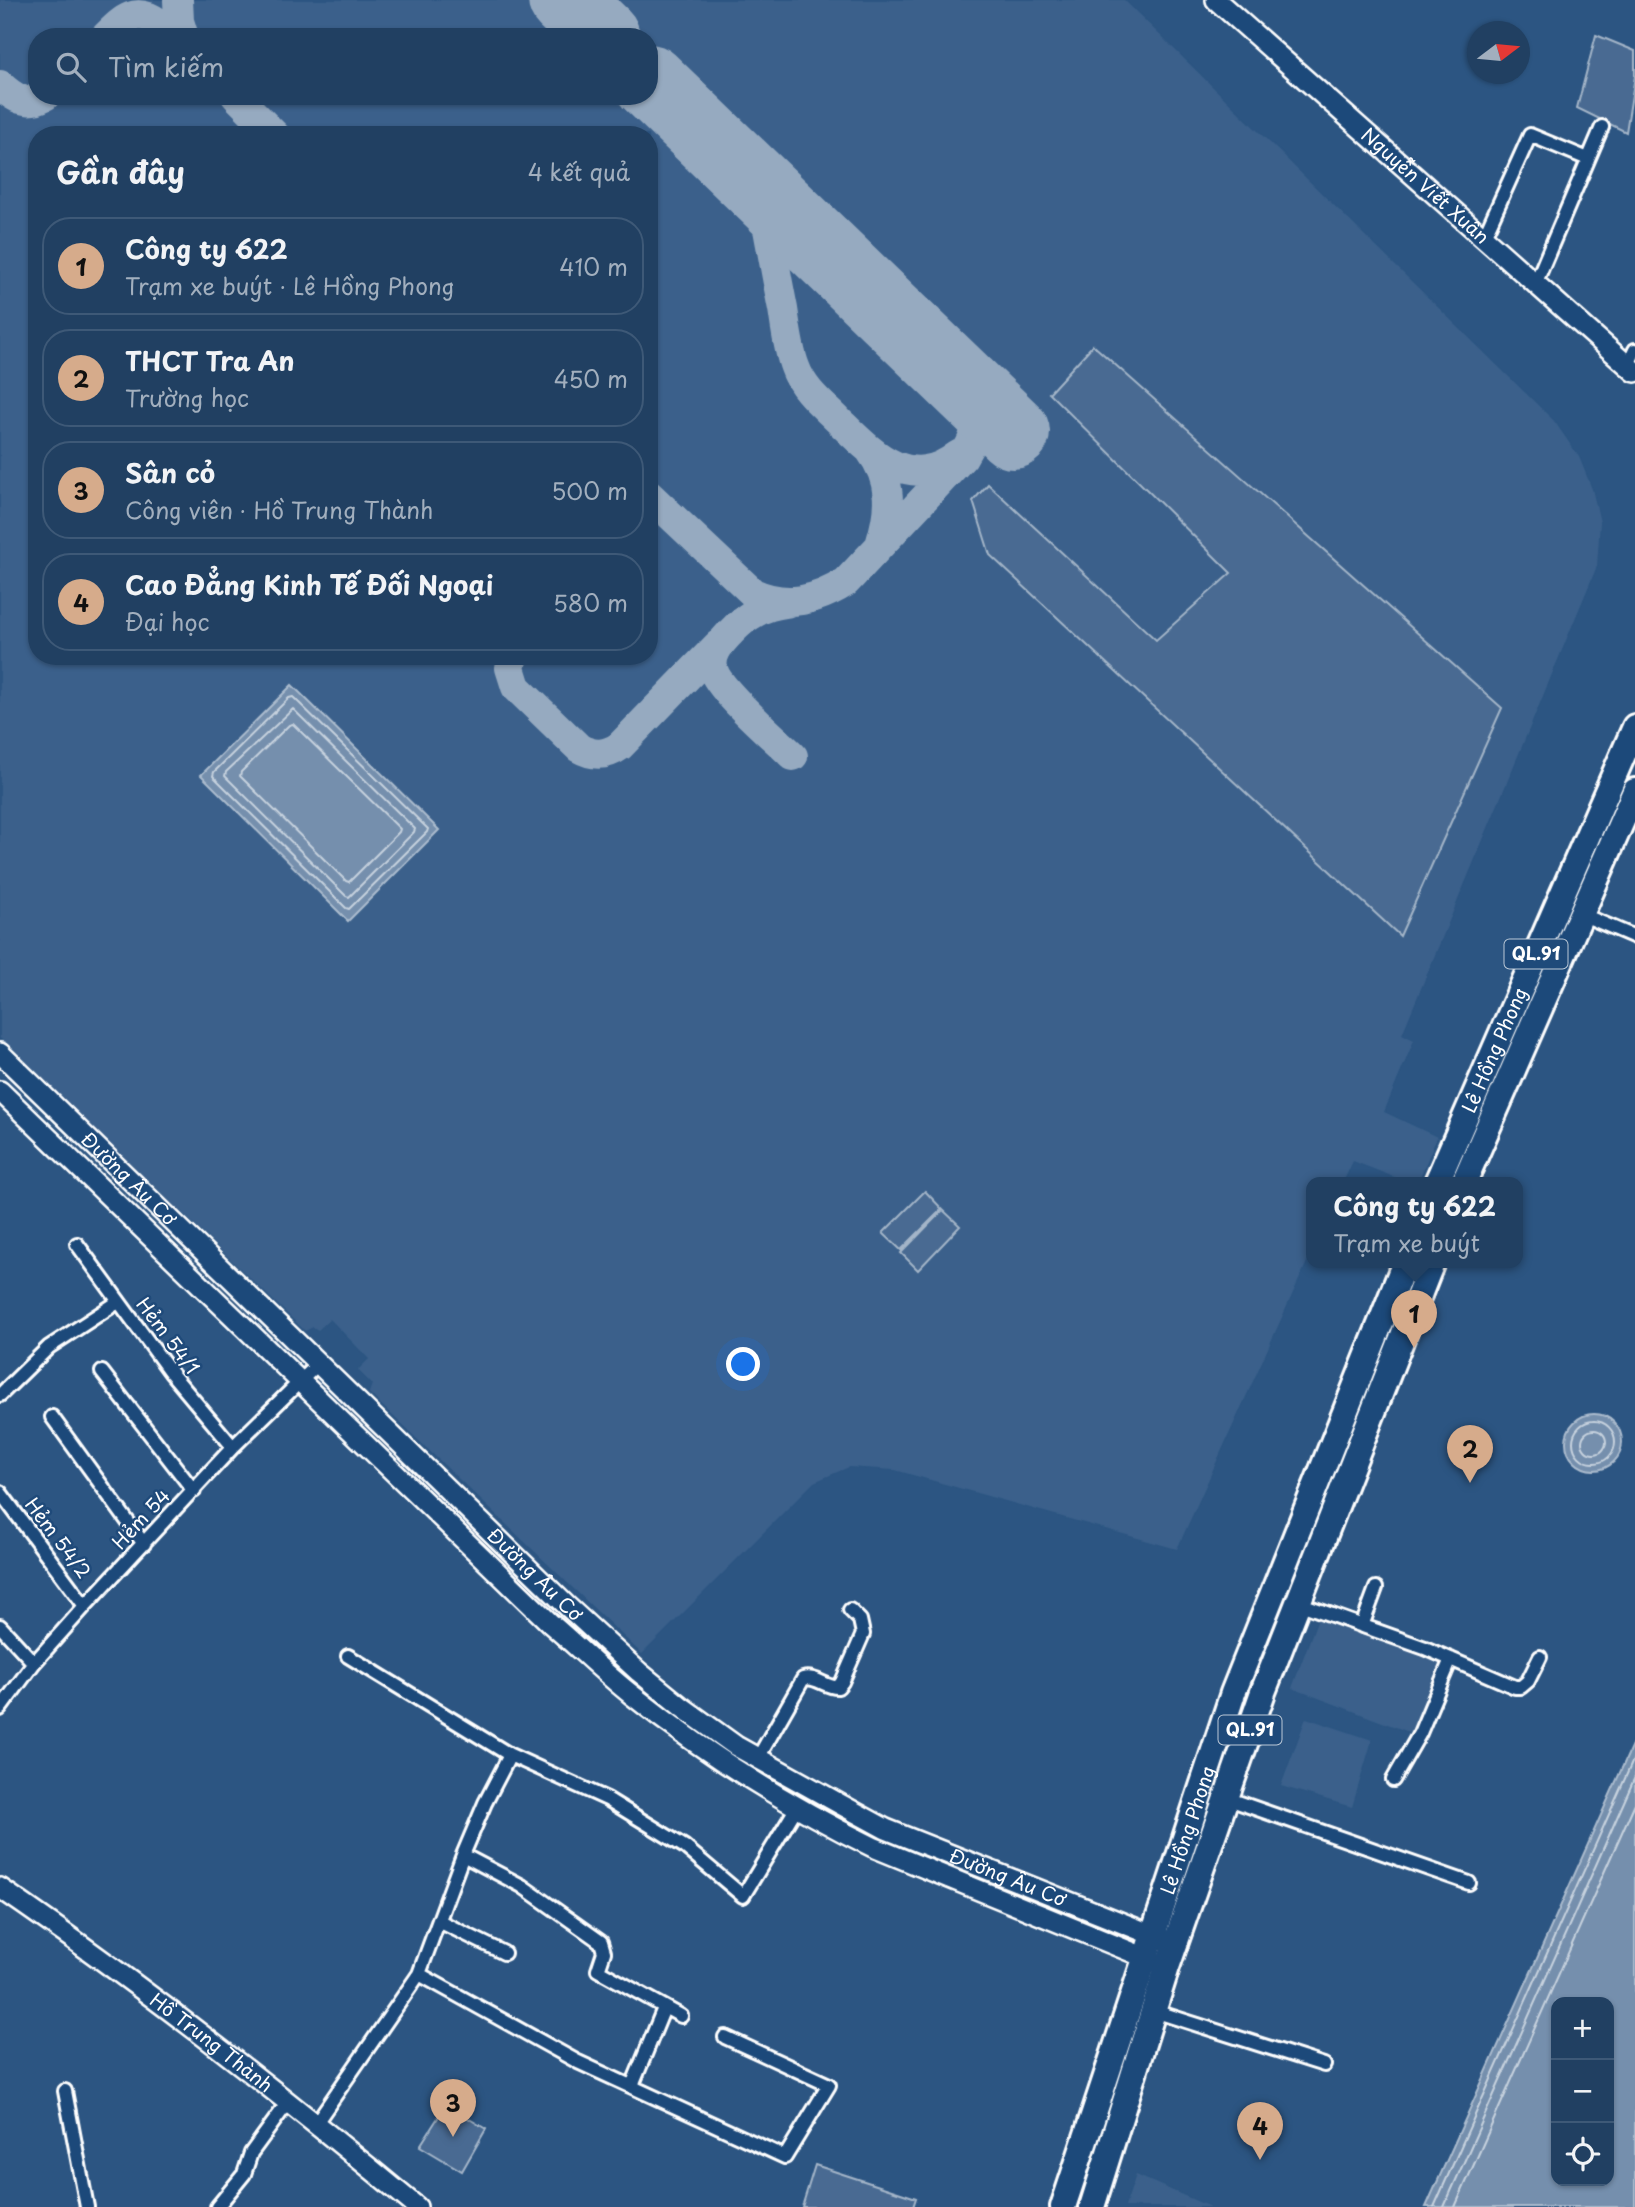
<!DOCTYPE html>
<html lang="vi">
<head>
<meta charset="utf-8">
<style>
	body { margin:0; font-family:"Playpen Sans",sans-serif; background:#2d4b6b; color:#f1f3f6 }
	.controls { position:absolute; right:21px; bottom:21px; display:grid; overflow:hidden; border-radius:14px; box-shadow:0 2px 5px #0004 }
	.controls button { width:63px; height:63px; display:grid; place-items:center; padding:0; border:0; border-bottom:2px solid #3e5977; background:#214062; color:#f1f3f6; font:35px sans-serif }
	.compass { position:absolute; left:1467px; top:21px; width:63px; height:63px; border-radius:50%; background:#214062; box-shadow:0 2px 5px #0004; rotate:74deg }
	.you { position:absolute; left:744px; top:1365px; width:24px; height:24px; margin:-18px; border:5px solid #fff; border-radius:50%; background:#1a73e8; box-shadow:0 0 0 10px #1a73e833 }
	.badge { display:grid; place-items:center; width:46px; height:46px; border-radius:50%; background:#d6ab8b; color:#111; font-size:23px; font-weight:700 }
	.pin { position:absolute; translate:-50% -58px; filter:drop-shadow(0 2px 4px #0008) }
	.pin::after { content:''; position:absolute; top:37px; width:24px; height:21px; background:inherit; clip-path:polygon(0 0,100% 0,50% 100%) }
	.popup { position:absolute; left:1306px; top:1177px; width:217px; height:91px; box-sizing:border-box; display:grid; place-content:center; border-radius:14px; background:#214062; filter:drop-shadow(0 2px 5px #0005); font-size:23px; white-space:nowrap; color:#a2afbe }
	.popup b { font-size:26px; color:#f1f3f6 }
	.popup::after { content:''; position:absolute; left:50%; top:100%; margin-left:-14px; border:14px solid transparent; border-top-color:#214062 }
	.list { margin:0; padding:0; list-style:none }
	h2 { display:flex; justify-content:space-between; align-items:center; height:91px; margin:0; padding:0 28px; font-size:30px }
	h2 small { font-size:23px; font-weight:400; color:#a2afbe }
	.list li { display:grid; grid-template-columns:46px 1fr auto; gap:21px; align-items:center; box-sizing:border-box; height:98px; margin:0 14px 14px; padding:0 14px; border:2px solid #3e5977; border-radius:28px }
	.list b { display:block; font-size:26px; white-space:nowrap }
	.list p { margin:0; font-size:23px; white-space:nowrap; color:#a2afbe }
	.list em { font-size:23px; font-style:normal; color:#a2afbe }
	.icon { flex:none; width:38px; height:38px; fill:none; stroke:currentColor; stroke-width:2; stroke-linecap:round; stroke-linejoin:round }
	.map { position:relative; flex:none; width:1635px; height:2207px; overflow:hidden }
	.search { position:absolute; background:#214062; box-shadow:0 2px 5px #0004; left:28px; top:28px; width:630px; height:77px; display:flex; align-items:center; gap:18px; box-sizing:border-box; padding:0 24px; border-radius:28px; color:#a2afbe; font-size:26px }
	.panel { position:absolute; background:#214062; box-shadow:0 2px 5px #0004; left:28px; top:126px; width:630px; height:539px; border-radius:28px }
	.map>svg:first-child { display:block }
</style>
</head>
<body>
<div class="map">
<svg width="1635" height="2207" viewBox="0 0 1635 2207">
	<rect width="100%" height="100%" fill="#2c5582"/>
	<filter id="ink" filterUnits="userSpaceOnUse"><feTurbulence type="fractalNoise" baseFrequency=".0143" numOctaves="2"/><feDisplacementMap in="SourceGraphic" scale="14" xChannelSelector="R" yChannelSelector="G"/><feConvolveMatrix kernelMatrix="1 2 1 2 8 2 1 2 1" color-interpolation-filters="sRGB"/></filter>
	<g filter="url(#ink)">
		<!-- built -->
		<path fill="#3b618b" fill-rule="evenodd" d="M0 0H1124L1554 421 1579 457 1592 489 1600 522 1597 566 1402 1034 1414 1040 1384 1112 1437 1137 1418 1182H1407L1353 1161 1343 1182H1311V1253L1177 1549 895 1470 849 1467 814 1482 642 1654 369 1393 372 1384 358 1370 369 1359 330 1319 318 1330 313 1327 305 1331 0 1038ZM37 37H649V96H37ZM37 135H649V656H37Z
			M1320 1613 1444 1660 1417 1735 1292 1688Z
			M1306 1718 1372 1740 1352 1807 1281 1786Z
			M1136 2175 1210 2207H1125Z"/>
		<!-- green -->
		<path fill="#486b92" stroke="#a4b5c8" stroke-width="2" d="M1596 35 1635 51V76L1626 132 1577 108Z
			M1093 345 1502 708 1400 936 990 555 973 501 988 484 1156 640 1231 573 1049 393Z
			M925 1191 942 1209 901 1250 883 1233Z
			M943 1210 960 1226 918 1270 901 1253Z
			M446 2105 486 2129 462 2171 420 2146Z
			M815 2165 916 2198 913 2207H802Z"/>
		<!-- water -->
		<path fill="#748fad" stroke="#acbcce" stroke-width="2" fill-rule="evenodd" d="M292 685 439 830 348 921 201 775Z
			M1566 1442a28 28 0 1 1 56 0a28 28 0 1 1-56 0Z
			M1635 1739V2207H1426ZM1556 2002H1609V2181H1556Z"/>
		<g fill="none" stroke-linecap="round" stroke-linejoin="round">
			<!-- shore -->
			<path stroke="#c7d2de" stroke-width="2" d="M293 697 428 829 427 832 349 909 346 908 213 776 214 772 289 698Z
				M293 709 415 829 414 832 349 897 346 896 225 776 226 772Z
				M293 724 400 829 399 832 349 882 346 881 240 776 241 772 289 725Z
				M1573 1442a21 21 0 1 1 42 0a21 21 0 1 1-42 0Z
				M1582 1442a12 12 0 1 1 24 0a12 12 0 1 1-24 0Z
				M1434 2207 1635 1756
				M1444 2207 1635 1777
				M1455 2207 1635 1803"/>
			<!-- taxiway -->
			<path stroke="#96aac0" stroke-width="30" d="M178 0 179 21 184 37
				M105 37C123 19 135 6 159 23
				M0 85C14 98 26 106 45 96
				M236 96 275 135
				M737 166 756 188 763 203C770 238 776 274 783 309 786 328 788 349 795 367 803 390 822 404 839 421 873 454 909 493 958 455
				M870 450C893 481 891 510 880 545
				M649 495 753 593C786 608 816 601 846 582L963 457C974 440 980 424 983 403
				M786 603C763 606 747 615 731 632 721 643 710 653 713 669 718 690 776 739 793 756
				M513 656 510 668 516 687 579 748C593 756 606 756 620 746L718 645"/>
			<!-- runway -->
			<path stroke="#96aac0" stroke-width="74" d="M565 0 603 37
				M649 81 1013 432"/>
			<!-- street casing -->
			<g stroke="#fff" stroke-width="18">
				<path id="street" d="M1484 237 1530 135 1588 159
					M1536 282 1602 127
					M1628 365 1635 350
					M1581 914 1635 937
					M77 1244 171 1373 233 1447
					M102 1372 194 1491
					M0 1395 49 1347 118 1302
					M52 1417 144 1544
					M0 1492 85 1606
					M1298 1603 1425 1648 1515 1687H1521L1528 1681 1540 1657
					M0 1626 34 1663
					M1362 1626 1376 1588
					M348 1656 510 1755 607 1799 685 1847 743 1896 797 1807
					M0 1709 34 1663 85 1606 233 1447 319 1363
					M758 1758 803 1679C815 1675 826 1688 838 1687L842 1682 863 1634 860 1620 850 1610
					M1393 1780 1420 1733 1451 1659
					M1226 1798 1469 1883
					M463 1855 522 1886 601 1942 604 1952 598 1970 681 2016
					M439 1921 504 1953
					M419 1974 578 2062 785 2157 829 2085 725 2037
					M1154 2011 1324 2065
					M632 2086 664 2008
					M65 2091 87 2207
					M316 2123 419 1974 463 1855 485 1803 510 1755
					M217 2207 244 2174 251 2153 289 2101"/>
			</g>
			<!-- secondary casing -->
			<g stroke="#fff" stroke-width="24">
				<g id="secondary">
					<path id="s1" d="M1216 0 1635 372"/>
					<path id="s2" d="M0 1053 567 1606 639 1672 682 1707 736 1746 840 1804 886 1829 1165 1940"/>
					<path d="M0 1091 551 1624C578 1647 604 1673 632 1695 707 1755 787 1805 873 1847L1156 1962"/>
					<path id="s3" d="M0 1888C146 1988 281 2094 417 2207"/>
				</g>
			</g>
			<!-- highway casing -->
			<g stroke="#fff" stroke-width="30">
				<g id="highway">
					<path id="s4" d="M1437 1182 1635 727"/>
					<path d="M1464 1182 1635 791"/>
					<path id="s5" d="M1063 2207 1233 1693 1405 1262"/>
					<path d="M1092 2207 1167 1967 1263 1692 1432 1262"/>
				</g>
			</g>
			<!-- street -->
			<use href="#street" stroke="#1f4a7a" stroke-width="12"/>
			<!-- secondary -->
			<use href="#secondary" stroke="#1f4a7a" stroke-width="19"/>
			<!-- highway -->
			<use href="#highway" stroke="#1f4a7a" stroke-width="24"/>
		</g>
	</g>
	<g text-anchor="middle" stroke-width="5" stroke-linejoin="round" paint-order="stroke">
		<!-- shield labels -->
		<g fill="#1f4a7a" stroke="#bcc9d7" stroke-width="2">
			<rect x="1504.5" y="939.5" width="63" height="29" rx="5"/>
			<rect x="1218.5" y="1715.5" width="63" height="29" rx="5"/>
		</g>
		<g font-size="18" font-weight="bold" fill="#fff">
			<text x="1536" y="960">QL.91</text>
			<text x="1250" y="1736">QL.91</text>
		</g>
		<!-- street labels -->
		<g font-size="19" fill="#fff" stroke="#1f4a7a">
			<text dy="7" stroke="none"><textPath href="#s1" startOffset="280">Nguyễn Viết Xuân</textPath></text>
			<text dy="7" stroke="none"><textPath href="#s4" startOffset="144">Lê Hồng Phong</textPath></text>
			<text dy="7" stroke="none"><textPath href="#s2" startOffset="180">Đường Âu Cơ</textPath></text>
			<text transform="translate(168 1336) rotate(53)" y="7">Hẻm 54/1</text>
			<text transform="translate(141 1519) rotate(-47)" y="7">Hẻm 54</text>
			<text transform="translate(58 1538) rotate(53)" y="7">Hẻm 54/2</text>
			<text dy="7" stroke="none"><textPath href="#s2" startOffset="747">Đường Âu Cơ</textPath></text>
			<text dy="7" stroke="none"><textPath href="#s5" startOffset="397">Lê Hồng Phong</textPath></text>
			<text dy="7" stroke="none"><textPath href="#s2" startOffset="1314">Đường Âu Cơ</textPath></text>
			<text dy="7" stroke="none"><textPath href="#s3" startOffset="262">Hồ Trung Thành</textPath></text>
		</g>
	</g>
</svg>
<div class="controls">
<button>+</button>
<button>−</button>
<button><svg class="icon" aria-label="locate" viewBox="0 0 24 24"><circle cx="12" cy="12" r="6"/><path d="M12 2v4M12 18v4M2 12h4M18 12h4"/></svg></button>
</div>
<svg class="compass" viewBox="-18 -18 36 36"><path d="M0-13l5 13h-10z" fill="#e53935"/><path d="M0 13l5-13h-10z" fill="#a2afbe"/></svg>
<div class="you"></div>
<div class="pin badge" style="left:1414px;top:1348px">1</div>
<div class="popup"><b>Công ty 622</b>Trạm xe buýt</div>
<div class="pin badge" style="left:1470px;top:1483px">2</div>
<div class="pin badge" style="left:453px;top:2137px">3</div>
<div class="pin badge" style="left:1260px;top:2160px">4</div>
<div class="search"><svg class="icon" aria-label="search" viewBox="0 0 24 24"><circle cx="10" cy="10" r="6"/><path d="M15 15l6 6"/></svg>Tìm kiếm</div>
<section class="panel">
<h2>Gần đây<small>4 kết quả</small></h2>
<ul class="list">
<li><span class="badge">1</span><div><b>Công ty 622</b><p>Trạm xe buýt · Lê Hồng Phong</p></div><em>410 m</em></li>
<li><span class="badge">2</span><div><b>THCT Tra An</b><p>Trường học</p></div><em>450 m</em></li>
<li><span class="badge">3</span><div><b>Sân cỏ</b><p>Công viên · Hồ Trung Thành</p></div><em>500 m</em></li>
<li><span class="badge">4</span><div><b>Cao Đẳng Kinh Tế Đối Ngoại</b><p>Đại học</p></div><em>580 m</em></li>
</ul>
</section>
</div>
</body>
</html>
